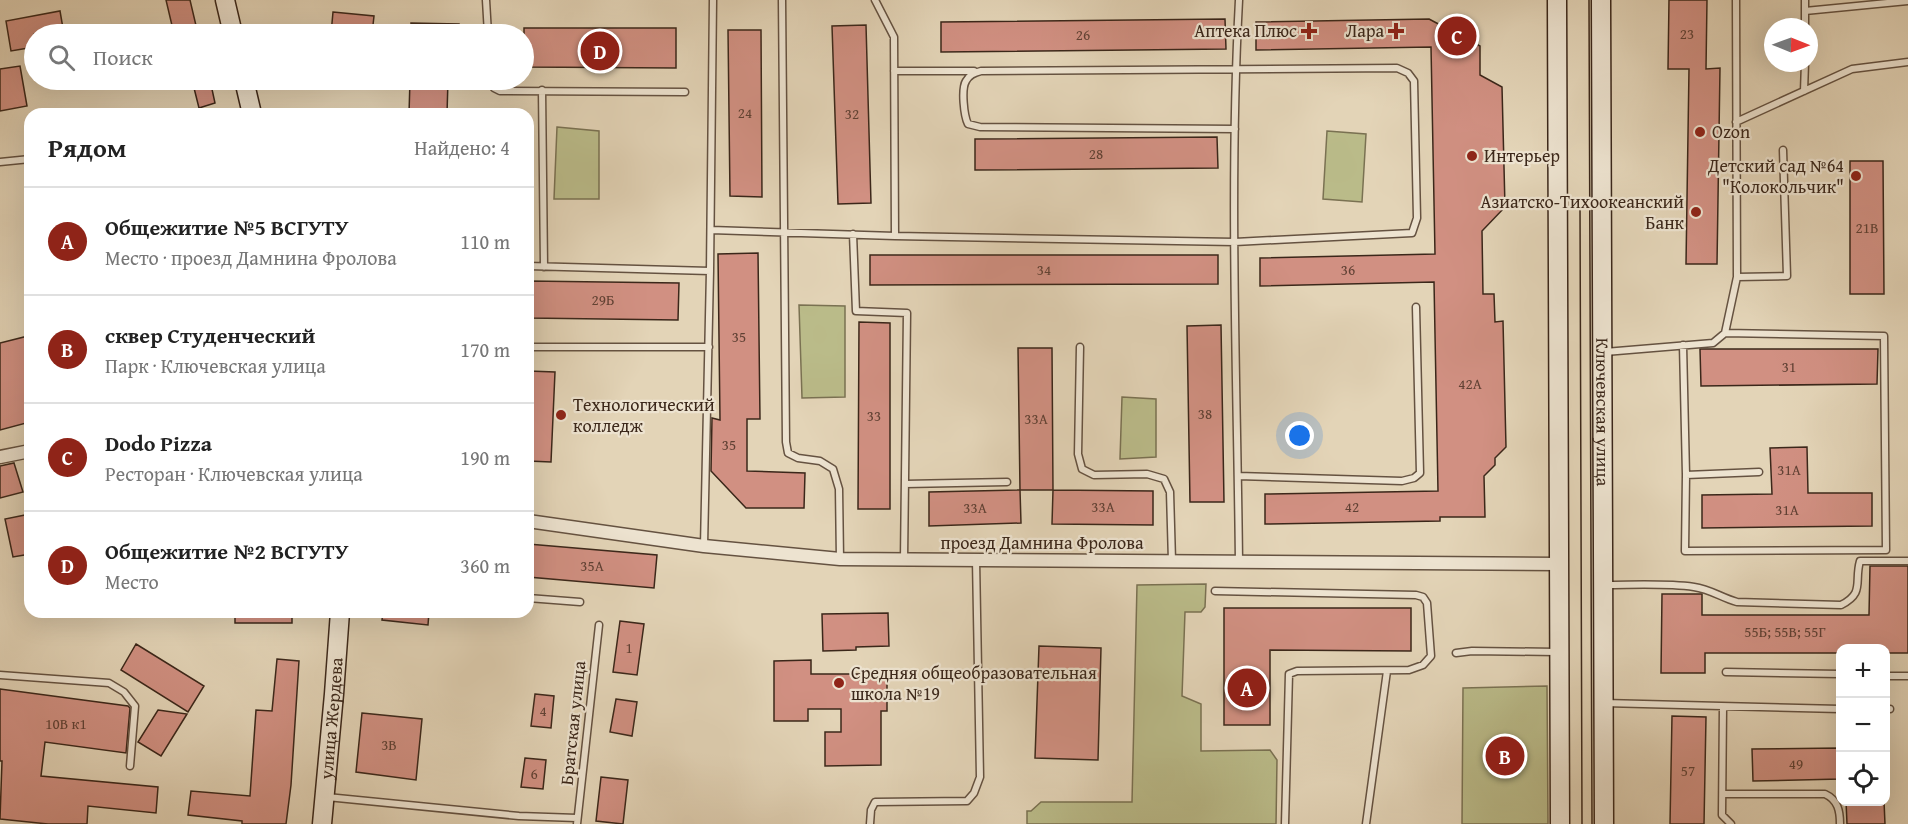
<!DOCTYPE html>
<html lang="ru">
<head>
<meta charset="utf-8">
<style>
	body { margin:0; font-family:"Gentium Book Plus",serif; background:#f2f2f2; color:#222 }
	.controls { position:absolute; right:18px; bottom:18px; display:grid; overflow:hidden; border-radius:12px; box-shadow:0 6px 24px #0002 }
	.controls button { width:54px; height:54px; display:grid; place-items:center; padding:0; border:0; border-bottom:2px solid #e0e0e0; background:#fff; color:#222; font:30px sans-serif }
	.compass { position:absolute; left:1764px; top:18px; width:54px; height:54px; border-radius:50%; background:#fff; box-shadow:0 6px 24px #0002; rotate:91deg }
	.you { position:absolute; left:1300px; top:436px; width:21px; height:21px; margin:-15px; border:4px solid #fff; border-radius:50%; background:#1a73e8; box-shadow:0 0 0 9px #1a73e833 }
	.badge { display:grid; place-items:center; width:39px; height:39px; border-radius:50%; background:#8f2418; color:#fff; font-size:20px; font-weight:700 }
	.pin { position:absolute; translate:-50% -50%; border:3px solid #fff; box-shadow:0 2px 6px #0006 }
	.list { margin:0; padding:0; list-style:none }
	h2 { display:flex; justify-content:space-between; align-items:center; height:78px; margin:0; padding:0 24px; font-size:26px }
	h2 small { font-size:20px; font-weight:400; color:#767676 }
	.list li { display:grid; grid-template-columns:39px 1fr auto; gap:18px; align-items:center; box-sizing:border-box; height:108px; padding:0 24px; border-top:2px solid #e0e0e0 }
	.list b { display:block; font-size:22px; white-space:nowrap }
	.list p { margin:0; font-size:20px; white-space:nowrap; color:#767676 }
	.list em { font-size:20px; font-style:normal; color:#767676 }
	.icon { flex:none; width:33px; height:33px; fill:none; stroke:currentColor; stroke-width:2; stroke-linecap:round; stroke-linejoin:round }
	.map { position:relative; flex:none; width:1908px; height:824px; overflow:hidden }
	.search { position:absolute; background:#fff; box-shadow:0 6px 24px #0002; left:24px; top:24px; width:510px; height:66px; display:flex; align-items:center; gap:15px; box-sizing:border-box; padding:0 21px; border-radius:33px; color:#767676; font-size:22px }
	.panel { position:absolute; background:#fff; box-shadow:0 6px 24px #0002; left:24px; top:108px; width:510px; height:510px; border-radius:18px }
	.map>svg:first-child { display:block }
</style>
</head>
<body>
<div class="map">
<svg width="1908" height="824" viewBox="0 0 1908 824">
	<rect width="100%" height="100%" fill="#e3d4b7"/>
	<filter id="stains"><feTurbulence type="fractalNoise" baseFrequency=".00333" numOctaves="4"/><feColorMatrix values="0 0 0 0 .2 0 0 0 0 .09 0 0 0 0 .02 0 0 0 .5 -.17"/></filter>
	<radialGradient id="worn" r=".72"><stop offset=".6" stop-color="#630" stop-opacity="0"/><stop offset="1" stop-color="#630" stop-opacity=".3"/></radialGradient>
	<!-- green -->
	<path fill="#babb89" stroke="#7a7152" stroke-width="1.5" d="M557 127 599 131V199H554Z
		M1327 131 1366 134 1362 202 1323 199Z
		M799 305 845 306V397L802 398Z
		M1122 397 1156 399V457L1120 459Z
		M1206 584 1205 607 1201 612H1185L1182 696 1201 704V751L1270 750 1277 760 1276 824H1027V811H1031L1041 802H1132L1137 585Z
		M1547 686 1548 824H1462L1463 688Z"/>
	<!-- building -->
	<path fill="#d19082" stroke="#3b271a" stroke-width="1.5" d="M166 0H190L198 34H174Z
		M1669 0H1707L1706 69 1720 68 1717 264H1686L1689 69H1668Z
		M60 11 64 34H34V47L11 51 6 21Z
		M333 12 374 16 372 34H331Z
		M1225 19 1226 49 941 52V22Z
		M1429 19 1480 46V75L1502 87 1505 207 1482 231 1483 294H1494L1495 322 1503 321 1506 447 1495 458V465L1484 476 1485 517H1440V521L1265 524V494L1438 491 1434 282 1260 286V258L1435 254 1431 47 1256 50V22Z
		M411 23 459 24V34H411Z
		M866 25 871 203 838 204 832 26Z
		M524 28H676V68L524 67Z
		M728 30H761L762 197 730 196Z
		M20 66 27 106 0 111V69Z
		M192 80H210L215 103 199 108Z
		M410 80H448L447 114H409Z
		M1217 137 1218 168 975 170V139Z
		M1850 161H1883L1884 294H1850Z
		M758 253 760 419H747V471L805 473 804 508H746L711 471 712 418 720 420 718 254Z
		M870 255H1218V284L870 285Z
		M528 281 679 283 678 320 528 318Z
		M859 322 890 323V509H858Z
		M1221 325 1224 502H1190L1187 326Z
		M28 336 30 344V422L0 430V343Z
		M1018 348H1052L1053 490H1020Z
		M1700 349H1878L1877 384 1701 386Z
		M528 371 555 372 551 462 528 461Z
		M1807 447 1808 493H1872V526L1702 528V495L1772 494 1770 448Z
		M14 463 23 492 0 498V466Z
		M1020 490 1021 523 929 526V492Z
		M1053 490 1153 491V525L1052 524Z
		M30 514V554L13 557 5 519Z
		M528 544 657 555 654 588 528 577Z
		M1870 566H1908V653H1886V648H1840V653H1705V673H1661L1662 594H1702V615H1869Z
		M1224 608H1411V651L1270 650V725H1224Z
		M235 612H292V623H235Z
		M383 612H429L428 625 382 620Z
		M888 613 889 646 856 647V650L823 651 822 614Z
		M620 621 644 624 637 675 613 672Z
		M136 644 204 686 188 712 121 670Z
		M1039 646 1101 648 1098 760 1035 758Z
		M277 659 299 661 291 785 286 824H242V821L188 815 191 791 250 796 256 710 272 711Z
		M811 660V674H887V711H881V765L825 766V732H841V709H808V721H774V661Z
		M0 689 128 706 130 708 126 753 45 742 41 776 158 787 156 813 88 806 87 824H48L0 819 2 761H0Z
		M535 694 554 696 551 728 531 726Z
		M616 699 637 702 632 736 610 732Z
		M158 710 187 714 161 756 138 742Z
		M362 713 422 719 416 780 356 772Z
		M1672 716 1706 717 1704 824H1670Z
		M1840 748V779L1753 781 1752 749Z
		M525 758 546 760 543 789 521 787Z
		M601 777 628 780 623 824 596 821Z
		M1846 801H1884L1885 824H1847Z"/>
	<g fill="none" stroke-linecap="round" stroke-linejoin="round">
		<!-- lane casing -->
		<g stroke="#655241" stroke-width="9">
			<path id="lane" d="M486 0 488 34
				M782 0 786 442 788 453 798 458 820 461 833 469 839 489 840 559
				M875 0 894 37 895 236
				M1239 0C1229 187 1237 375 1239 562
				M1805 11 1908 1
				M1805 27V0
				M894 71H974
				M492 80 494 88 500 91 685 92
				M542 90 544 267
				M1804 91 1805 63
				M1736 122 1852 69 1908 62
				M0 162 30 159
				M711 230 895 236 1235 242 1412 233 1417 218 1414 81 1408 73 1397 68 981 71C974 73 969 75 966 81 961 89 964 116 968 124L980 127 1235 129
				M853 234 856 311 907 313 904 560
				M528 266 710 271
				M1737 277 1787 276 1783 150
				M1683 345 1686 475 1685 551 1886 550 1884 336 1725 333
				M528 347H709
				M1080 347 1078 454 1082 469 1094 475 1147 474 1164 479 1170 492 1172 561
				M1605 352 1713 343 1725 333 1737 277 1736 0
				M1686 475 1759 472
				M1238 476 1402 481 1414 478 1420 473 1416 307
				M905 484 1007 482
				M704 546 710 271 713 0
				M1605 585C1634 585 1665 583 1694 587 1710 589 1722 598 1737 602L1841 605C1865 593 1854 582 1860 561H1908
				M1215 591 1416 595 1423 597 1427 603 1431 656 1423 665 1409 670 1297 671 1289 674 1285 824
				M528 598 580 602
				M1456 653 1472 651 1557 652
				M1726 672 1840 674
				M0 675 109 683 124 692 135 706 130 766
				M1886 676H1908
				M1604 703 1840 709
				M1723 707 1722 815 1731 824
				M1886 709H1890
				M1723 794H1825C1838 800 1840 811 1840 824
				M327 797 519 816 577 818
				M577 824 599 625
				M870 824 871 810 875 802 967 801 974 793 980 777 976 560
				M1366 824 1387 671"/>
		</g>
		<!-- street casing -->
		<g stroke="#655241" stroke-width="15">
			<path id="street" d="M0 457 30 451
				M528 521 704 546 840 559 1559 564"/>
		</g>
		<!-- secondary casing -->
		<g stroke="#3b271a" stroke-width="21">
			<g id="secondary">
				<path d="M225 0 233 34"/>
				<path d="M1557 0 1560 824"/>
				<path id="s1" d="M1601 0 1604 824"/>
				<path d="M244 80 252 114"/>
				<path id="s2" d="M322 824 334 694 340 612"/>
			</g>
		</g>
		<!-- lane -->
		<use href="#lane" stroke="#ede3d0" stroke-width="6"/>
		<!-- street -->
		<use href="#street" stroke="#ede3d0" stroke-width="12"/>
		<!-- secondary -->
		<use href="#secondary" stroke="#ede3d0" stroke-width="18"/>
		<!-- tram -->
		<path stroke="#3b271a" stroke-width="1.5" d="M1589 0 1592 824
			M1580 207 1582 824"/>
	</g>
	<!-- markers -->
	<g fill="#8f2418" stroke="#ede3d0" stroke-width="2">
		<path d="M1306 22h6v6h6v6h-6v6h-6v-6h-6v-6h6z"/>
		<path d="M1393 22h6v6h6v6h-6v6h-6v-6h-6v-6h6z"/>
		<circle cx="1700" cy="132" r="6"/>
		<circle cx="1472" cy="156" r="6"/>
		<circle cx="1856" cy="176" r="6"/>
		<circle cx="1696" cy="212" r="6"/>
		<circle cx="561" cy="415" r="6"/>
		<circle cx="839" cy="683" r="6"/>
	</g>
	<g text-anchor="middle" stroke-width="4.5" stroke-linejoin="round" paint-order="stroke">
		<!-- number labels -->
		<g font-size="15" fill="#604134">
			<text x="1687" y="39">23</text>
			<text x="1083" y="40">26</text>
			<text x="745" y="118">24</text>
			<text x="852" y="119">32</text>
			<text x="1096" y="159">28</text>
			<text x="1867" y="233">21В</text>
			<text x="1044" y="275">34</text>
			<text x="1348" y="275">36</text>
			<text x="603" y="305">29Б</text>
			<text x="739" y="342">35</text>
			<text x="1789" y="372">31</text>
			<text x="1470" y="389">42А</text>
			<text x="1205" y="419">38</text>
			<text x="874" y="421">33</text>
			<text x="1036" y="424">33А</text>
			<text x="729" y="450">35</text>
			<text x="1789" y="475">31А</text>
			<text x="1103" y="512">33А</text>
			<text x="1352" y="512">42</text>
			<text x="975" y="513">33А</text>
			<text x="1787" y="515">31А</text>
			<text x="592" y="571">35А</text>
			<text x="1785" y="637">55Б; 55В; 55Г</text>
			<text x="629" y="653">1</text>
			<text x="543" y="716">4</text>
			<text x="66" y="729">10В к1</text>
			<text x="389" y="750">3В</text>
			<text x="1796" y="769">49</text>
			<text x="1688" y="776">57</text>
			<text x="534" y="779">6</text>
		</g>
		<!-- poi labels -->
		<g font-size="18" fill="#3b271a" stroke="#ede3d0" text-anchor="end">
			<text x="1297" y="37">Аптека Плюс</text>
			<text x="1384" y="37">Лара</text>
			<text x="1712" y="138" text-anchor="start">Ozon</text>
			<text x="1484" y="162" text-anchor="start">Интерьер</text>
			<text x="1844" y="172">Детский сад №64<tspan x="1844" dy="21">"Колокольчик"</tspan></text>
			<text x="1684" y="208">Азиатско-Тихоокеанский<tspan x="1684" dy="21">Банк</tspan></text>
			<text x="573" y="411" text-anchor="start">Технологический<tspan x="573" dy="21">колледж</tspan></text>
			<text x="851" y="679" text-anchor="start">Средняя общеобразовательная<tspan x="851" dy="21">школа №19</tspan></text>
		</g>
		<!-- street labels -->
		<g font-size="18" fill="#3b271a" stroke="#ede3d0">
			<text dy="6" stroke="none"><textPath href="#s1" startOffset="412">Ключевская улица</textPath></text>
			<text x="1042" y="549">проезд Дамнина Фролова</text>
			<text dy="6" stroke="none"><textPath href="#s2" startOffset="106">улица Жердева</textPath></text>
			<text transform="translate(573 723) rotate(-84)" y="6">Братская улица</text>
		</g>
	</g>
	<rect width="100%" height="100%" filter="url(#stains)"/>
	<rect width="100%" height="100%" fill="url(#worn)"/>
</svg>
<div class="controls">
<button>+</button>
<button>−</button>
<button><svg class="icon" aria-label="locate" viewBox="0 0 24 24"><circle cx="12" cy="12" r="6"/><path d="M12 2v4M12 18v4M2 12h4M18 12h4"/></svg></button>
</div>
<svg class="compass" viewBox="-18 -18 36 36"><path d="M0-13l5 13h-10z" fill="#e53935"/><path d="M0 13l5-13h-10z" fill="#767676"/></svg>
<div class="you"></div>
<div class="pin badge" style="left:1247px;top:688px">A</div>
<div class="pin badge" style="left:1505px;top:756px">B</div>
<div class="pin badge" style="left:1457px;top:36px">C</div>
<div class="pin badge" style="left:600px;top:51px">D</div>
<div class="search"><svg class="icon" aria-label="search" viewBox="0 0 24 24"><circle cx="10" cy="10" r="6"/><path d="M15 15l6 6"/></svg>Поиск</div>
<section class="panel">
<h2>Рядом<small>Найдено: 4</small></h2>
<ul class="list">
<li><span class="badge">A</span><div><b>Общежитие №5 ВСГУТУ</b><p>Место · проезд Дамнина Фролова</p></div><em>110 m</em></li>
<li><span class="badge">B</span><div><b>сквер Студенческий</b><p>Парк · Ключевская улица</p></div><em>170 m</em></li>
<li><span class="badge">C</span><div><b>Dodo Pizza</b><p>Ресторан · Ключевская улица</p></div><em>190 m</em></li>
<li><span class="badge">D</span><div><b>Общежитие №2 ВСГУТУ</b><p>Место</p></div><em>360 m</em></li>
</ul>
</section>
</div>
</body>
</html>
